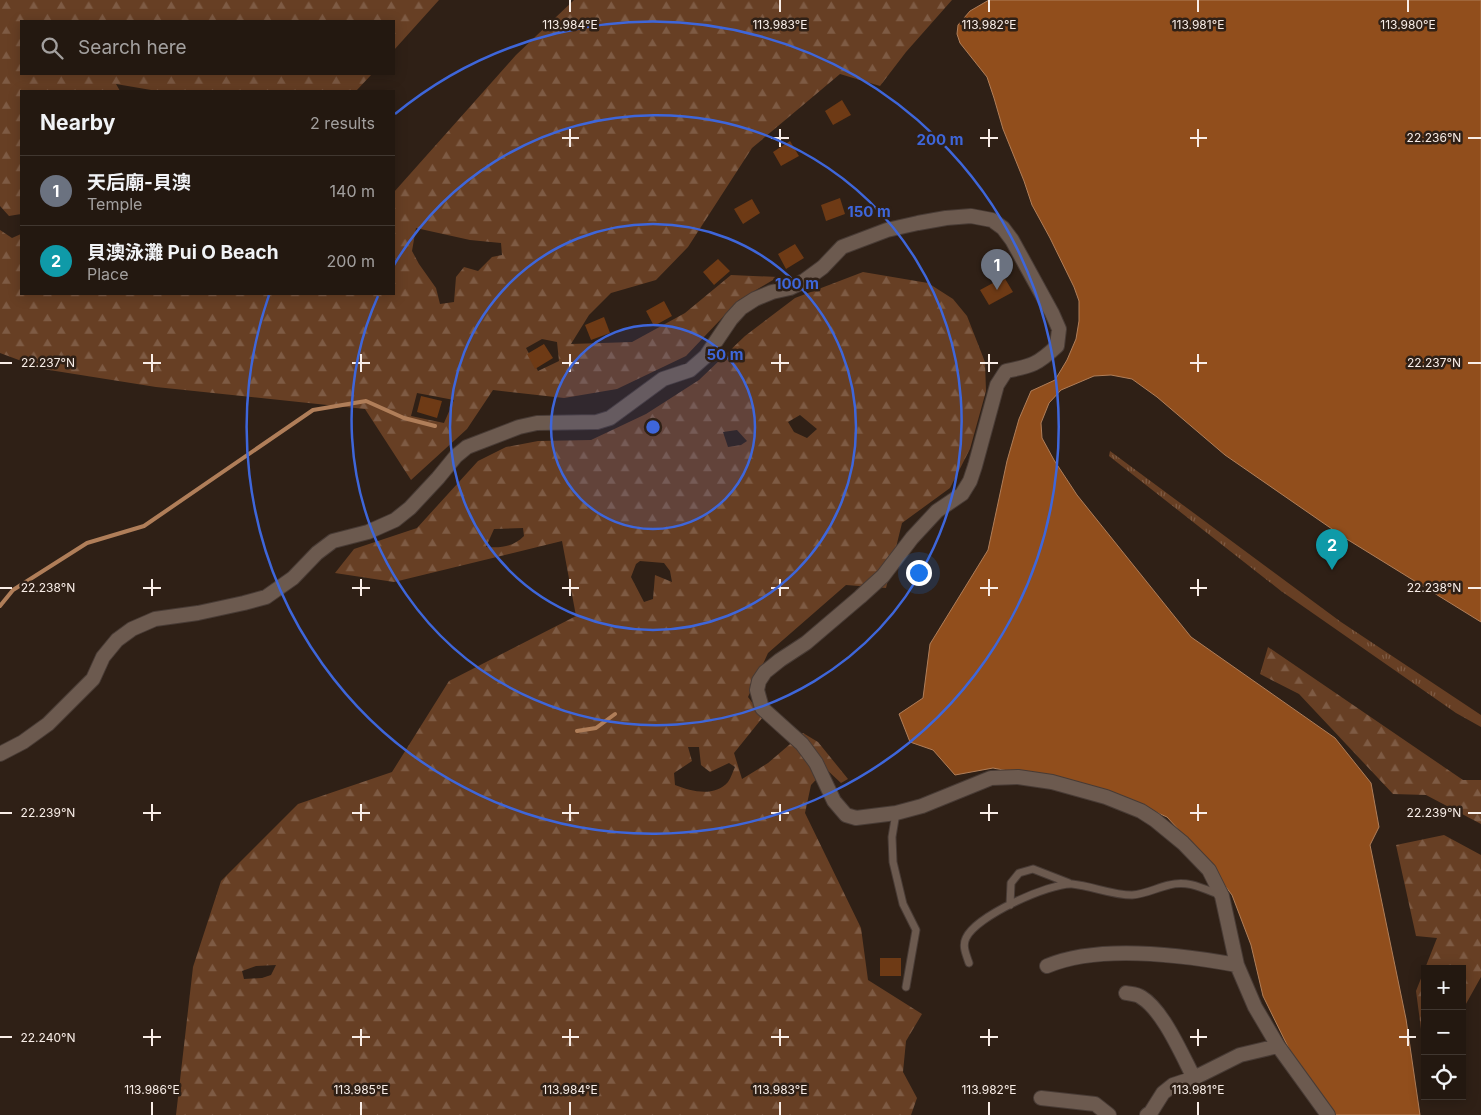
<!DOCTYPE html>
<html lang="en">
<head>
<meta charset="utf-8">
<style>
	body { margin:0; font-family:Inter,"Noto Sans TC",sans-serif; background:#2f251e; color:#f1f3f6 }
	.controls { position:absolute; right:15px; bottom:15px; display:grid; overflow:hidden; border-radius:0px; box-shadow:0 2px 12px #0003 }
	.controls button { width:45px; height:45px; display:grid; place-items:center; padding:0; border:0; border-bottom:1px solid #403730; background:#231810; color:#f1f3f6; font:25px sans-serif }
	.you { position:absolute; left:918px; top:572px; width:18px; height:18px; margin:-12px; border:4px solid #fff; border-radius:50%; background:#1a73e8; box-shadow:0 0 0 8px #1a73e833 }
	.badge { display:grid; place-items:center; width:32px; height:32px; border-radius:50%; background:#fe9b59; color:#fff; font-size:16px; font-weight:700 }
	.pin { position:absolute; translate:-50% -41px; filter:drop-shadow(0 1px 2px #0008) }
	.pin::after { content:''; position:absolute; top:26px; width:18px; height:15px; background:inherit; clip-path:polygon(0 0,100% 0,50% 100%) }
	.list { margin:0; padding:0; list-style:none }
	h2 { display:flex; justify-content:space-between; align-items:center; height:65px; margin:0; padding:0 20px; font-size:21px }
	h2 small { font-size:16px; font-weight:400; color:#a3a09f }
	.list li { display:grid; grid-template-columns:32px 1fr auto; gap:15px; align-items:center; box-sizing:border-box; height:70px; padding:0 20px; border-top:1px solid #403730 }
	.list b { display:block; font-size:19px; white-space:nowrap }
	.list p { margin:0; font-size:16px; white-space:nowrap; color:#a3a09f }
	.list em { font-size:16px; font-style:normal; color:#a3a09f }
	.icon { flex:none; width:28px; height:28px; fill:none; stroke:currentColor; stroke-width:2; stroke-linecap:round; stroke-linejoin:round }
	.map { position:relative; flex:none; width:1481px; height:1115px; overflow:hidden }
	.search { position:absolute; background:#231810; box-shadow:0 2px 12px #0003; left:20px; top:20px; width:375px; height:55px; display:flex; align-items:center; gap:12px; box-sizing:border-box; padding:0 18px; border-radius:0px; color:#a3a09f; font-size:19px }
	.panel { position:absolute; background:#231810; box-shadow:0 2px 12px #0003; left:20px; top:90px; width:375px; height:205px; border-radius:0px }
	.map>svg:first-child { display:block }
</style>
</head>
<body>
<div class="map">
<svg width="1481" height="1115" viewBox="0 0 1481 1115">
	<defs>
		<pattern id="grass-tufts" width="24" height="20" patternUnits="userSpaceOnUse" patternTransform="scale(1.25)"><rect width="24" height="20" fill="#673f24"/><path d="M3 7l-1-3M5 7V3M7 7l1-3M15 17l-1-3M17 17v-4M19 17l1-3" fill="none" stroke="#7e5b44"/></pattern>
		<pattern id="forest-firs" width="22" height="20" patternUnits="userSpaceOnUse" patternTransform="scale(1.25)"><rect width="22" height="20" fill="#673f24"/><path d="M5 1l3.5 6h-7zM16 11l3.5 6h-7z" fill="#7e5b44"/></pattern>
	</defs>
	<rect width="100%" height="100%" fill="#2f2016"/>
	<!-- grass -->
	<path fill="url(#grass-tufts)" d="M1110 451 1341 622 1481 715V727L1456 713 1281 591 1109 456Z"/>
	<!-- forest -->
	<path fill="url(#forest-firs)" fill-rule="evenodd" d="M0 0H439L394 50V21H21V74H372L356 91H157L116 84 120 91H21V214L9 216 0 206Z
		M574 0H952L906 52 880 86 840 74 752 148 688 247 656 280 611 293 589 315 571 344 632 342 685 313 731 275 778 277 739 300 686 356 617 389 564 398 493 390 467 429 411 480 365 409 156 387 43 369 0 353V230L12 238 21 234V294H394V192L516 55ZM416 228 470 240 501 243 502 255 492 257 478 271 464 267 456 277 454 302 440 304 436 288 419 264 412 251ZM542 339 557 342 559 361 538 371 526 348ZM417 393 454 400 444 423 411 416Z
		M863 272 928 283 953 299 967 316 985 362 986 391 970 449 950 488 902 523 886 588 846 585 768 653 748 697 763 717 734 753 742 779 768 763 803 733 818 742 848 779 841 783 826 769 811 785 805 813 861 928 868 980 922 1014 906 1041 903 1072 917 1098 911 1115H176L193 967 221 881 298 804 392 772 449 681 576 616 562 541 394 582 335 573 354 549 417 528 478 461 506 447 538 441 591 440 646 414 699 380 745 336 795 298ZM800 415 817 429 807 438 794 432 788 422ZM737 430 747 441 741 445 728 447 723 432ZM523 528 524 536C513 547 501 548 486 547L494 529ZM640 561 664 563 670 571 672 582 655 575 653 599 644 602 631 577 636 564ZM688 747H699L701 765 710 772 729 763 735 767C733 771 731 778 728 782 715 797 692 792 675 785L674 773 692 761ZM276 965 271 975 262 978 244 979 242 971 256 966Z
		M1268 647 1463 780H1481V824L1426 795 1393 794 1299 694 1260 674Z
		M1444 835 1481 855V977L1462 1011V969H1425V1029H1421L1416 991 1437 938 1416 936 1396 845Z"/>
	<!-- water -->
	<path fill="#914e1c" stroke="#b07e59" d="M989 0H1481V622L1345 538 1225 455 1157 397 1132 379 1111 375 1094 376 1061 390 1049 403 1041 423 1042 438 1054 460 1077 495 1191 637 1335 738 1371 783 1379 827 1370 845 1406 1019 1420 1115H1335L1292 1055 1263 996 1251 945 1232 895 1200 853 1167 817 1108 791 993 768 955 775 933 750 910 742 899 714 923 698 930 644 988 550 1007 461 1019 419 1031 391 1055 380 1067 360 1076 339 1079 321V301L1074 287 1050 238 1032 205 1024 181 1003 129 994 98 987 77 960 43 957 34 958 25 970 11Z"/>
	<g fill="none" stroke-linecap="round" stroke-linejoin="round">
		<!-- stream -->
		<path stroke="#b07e59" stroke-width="4" d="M0 606 13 590 87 543 144 526 313 410 366 401 404 418 435 426
			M577 731 596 728 615 714"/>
	</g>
	<!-- building -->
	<path fill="#6e3a15" d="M842 100 851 115 833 125 825 111Z
		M790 141 799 156 781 166 773 152Z
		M840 198 845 214 826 221 821 205Z
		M752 199 760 213 743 224 734 209Z
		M795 244 804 258 786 269 778 254Z
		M718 259 730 271 714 285 703 272Z
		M1004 277 1013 292 989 305 980 290Z
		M664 301 672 316 654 326 646 311Z
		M604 317 610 333 591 340 585 325Z
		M544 344 553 358 535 369 527 354Z
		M421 396 442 401 437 418 417 412Z
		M880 958H901V976H880Z"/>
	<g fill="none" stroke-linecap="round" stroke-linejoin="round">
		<!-- service casing -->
		<g stroke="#483b35" stroke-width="9">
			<path id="service" d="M896 813 892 837 893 862 903 904 916 930 906 987
				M1010 905 1011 883 1019 873 1033 869 1069 883
				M969 963C966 954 962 946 966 938 976 916 1049 883 1072 884 1092 886 1112 895 1132 895 1146 894 1156 888 1169 885 1188 880 1202 888 1220 895"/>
		</g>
		<!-- minor casing -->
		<g stroke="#483b35" stroke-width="16">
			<path id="minor" d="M0 754 23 742 48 724 93 679 103 657 117 640 132 629 155 619 198 613 244 603 266 597 293 578 317 553 333 541 368 532 395 520 410 508 438 478 456 456 467 447 519 427 537 423 597 422 610 418 663 379 690 370 706 356 731 319 741 308 755 299 772 292 790 288 804 281 823 267 842 247 887 230 918 223 946 218 971 216 992 220 1003 228 1012 240 1052 313 1059 329 1057 346C1038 364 1032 366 1006 371L997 385 975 466 970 481 962 494 937 511 912 538 883 576 860 597 806 643 780 660 765 672 759 681 757 690 762 708 802 744 816 763 834 801 846 815 856 818 896 813 922 806 991 778 1018 777 1052 782 1106 797 1141 811 1155 820 1183 843 1209 870 1222 896 1237 965 1255 1007 1278 1046 1328 1115
				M1047 966C1099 944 1183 955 1237 965
				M1126 993C1131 994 1137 994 1141 997 1163 1010 1182 1055 1194 1078
				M1041 1098 1095 1104 1109 1115
				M1147 1115 1151 1112 1163 1093 1173 1085 1194 1078 1240 1055 1278 1046"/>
		</g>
		<!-- service -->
		<use href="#service" stroke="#6c5a4f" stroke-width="7"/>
		<!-- minor -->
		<use href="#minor" stroke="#6c5a4f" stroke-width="14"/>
	</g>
	<!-- ticks -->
	<path fill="none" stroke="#f8ede7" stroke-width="2" d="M570 0V12M780 0V12M989 0V12M1198 0V12M1408 0V12M570 129V147M780 129V147M989 129V147M1198 129V147M562 138H579M771 138H789M980 138H998M1190 138H1207M1468 138H1481M152 354V372M361 354V372M570 354V372M780 354V372M989 354V372M1198 354V372M0 363H12M143 363H161M352 363H370M562 363H579M771 363H789M980 363H998M1190 363H1207M1468 363H1481M152 579V596M361 579V596M570 579V596M780 579V596M989 579V596M1198 579V596M0 588H12M143 588H161M352 588H370M562 588H579M771 588H789M980 588H998M1190 588H1207M1468 588H1481M152 804V821M361 804V821M570 804V821M780 804V821M989 804V821M1198 804V821M0 813H12M143 813H161M352 813H370M562 813H579M771 813H789M980 813H998M1190 813H1207M1468 813H1481M152 1029V1046M361 1029V1046M570 1029V1046M780 1029V1046M989 1029V1046M1198 1029V1046M1408 1029V1046M0 1037H12M143 1037H161M352 1037H370M562 1037H579M771 1037H789M980 1037H998M1190 1037H1207M1399 1037H1416M152 1102V1115M361 1102V1115M570 1102V1115M780 1102V1115M989 1102V1115M1198 1102V1115"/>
	<!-- distance rings -->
	<circle cx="653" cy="427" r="102" fill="#3e66da" fill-opacity=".12"/>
	<g fill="none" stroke="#3e66da" stroke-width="2.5">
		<circle cx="653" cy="427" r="102"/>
		<circle cx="653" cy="427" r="203"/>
		<path d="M394 265A305 305 0 1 1 378 296"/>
		<path d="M395 114A406 406 0 1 1 269 295"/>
	</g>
	<g font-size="12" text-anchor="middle" fill="#f8ede7" stroke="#2f2016" stroke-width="5" stroke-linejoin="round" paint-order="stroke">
		<text x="570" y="29">113.984°E</text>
		<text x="780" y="29">113.983°E</text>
		<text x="989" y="29">113.982°E</text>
		<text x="1198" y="29">113.981°E</text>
		<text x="1408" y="29">113.980°E</text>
		<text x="1434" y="142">22.236°N</text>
		<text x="1434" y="367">22.237°N</text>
		<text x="48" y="367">22.237°N</text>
		<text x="1434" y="592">22.238°N</text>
		<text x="48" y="592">22.238°N</text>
		<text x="1434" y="817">22.239°N</text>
		<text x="48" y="817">22.239°N</text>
		<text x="48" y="1042">22.240°N</text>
		<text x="152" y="1094">113.986°E</text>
		<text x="361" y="1094">113.985°E</text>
		<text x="570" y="1094">113.984°E</text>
		<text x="780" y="1094">113.983°E</text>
		<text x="989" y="1094">113.982°E</text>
		<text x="1198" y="1094">113.981°E</text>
	</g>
	<circle cx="653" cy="427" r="8" fill="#3e66da" stroke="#2f2016" stroke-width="2.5"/>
	<g font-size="15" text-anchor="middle" font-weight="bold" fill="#3e66da" stroke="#2f2016" stroke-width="5" stroke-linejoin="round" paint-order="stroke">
		<text x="940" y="145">200 m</text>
		<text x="869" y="217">150 m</text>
		<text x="797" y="289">100 m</text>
		<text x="725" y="360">50 m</text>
	</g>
</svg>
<div class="controls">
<button>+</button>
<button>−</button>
<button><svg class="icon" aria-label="locate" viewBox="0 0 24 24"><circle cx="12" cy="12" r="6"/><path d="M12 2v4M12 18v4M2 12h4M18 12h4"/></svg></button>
</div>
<div class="you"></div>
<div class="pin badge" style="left:997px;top:290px;background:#6b7280">1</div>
<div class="pin badge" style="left:1332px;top:570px;background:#0f9aa8">2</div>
<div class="search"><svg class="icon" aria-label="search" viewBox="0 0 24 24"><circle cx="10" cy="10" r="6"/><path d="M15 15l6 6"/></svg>Search here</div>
<section class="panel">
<h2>Nearby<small>2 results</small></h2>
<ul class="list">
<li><span class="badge" style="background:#6b7280">1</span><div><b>天后廟-貝澳</b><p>Temple</p></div><em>140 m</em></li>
<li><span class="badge" style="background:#0f9aa8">2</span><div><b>貝澳泳灘 Pui O Beach</b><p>Place</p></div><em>200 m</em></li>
</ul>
</section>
</div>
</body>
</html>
